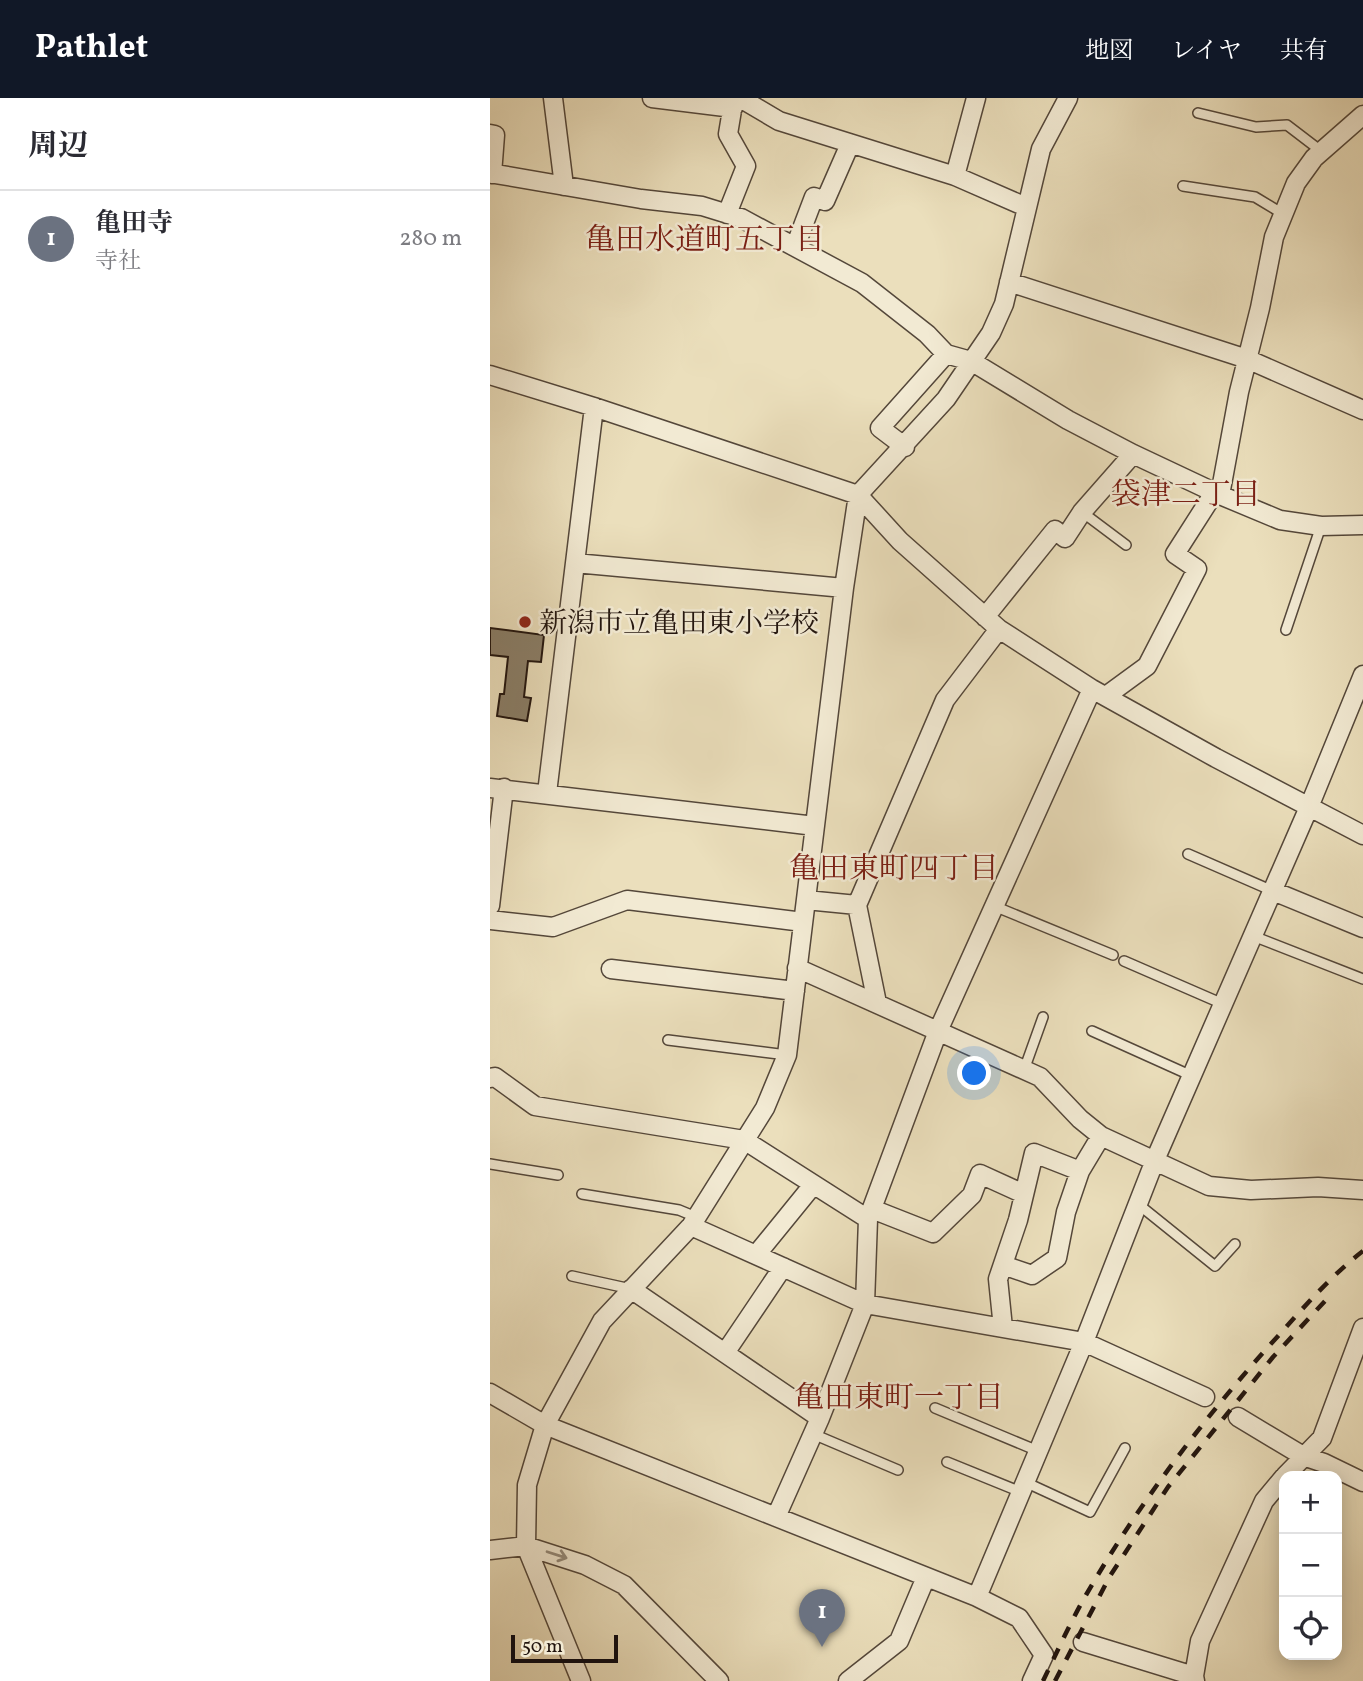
<!DOCTYPE html>
<html lang="ja">
<head>
<meta charset="utf-8">
<style>
	body { margin:0; font-family:Vollkorn,"Noto Serif JP",serif; background:#f2f2f3; color:#2b2b33 }
	.controls { position:absolute; right:21px; bottom:21px; display:grid; overflow:hidden; border-radius:14px; box-shadow:0 4px 18px #0003 }
	.controls button { width:63px; height:63px; display:grid; place-items:center; padding:0; border:0; border-bottom:2px solid #e1e1e2; background:#fff; color:#2b2b33; font:35px sans-serif }
	.scale { position:absolute; left:21px; bottom:18px; width:107px; box-sizing:border-box; padding-left:7px; border:4px solid #21140e; border-top:0; font-size:19px; line-height:24px; white-space:nowrap; color:#21140e; -webkit-text-stroke:5px #f2ead3; paint-order:stroke }
	.you { position:absolute; left:485px; top:976px; width:24px; height:24px; margin:-18px; border:5px solid #fff; border-radius:50%; background:#1a73e8; box-shadow:0 0 0 10px #1a73e833 }
	.badge { display:grid; place-items:center; width:46px; height:46px; border-radius:50%; background:#111827; color:#fff; font-size:23px; font-weight:700 }
	.pin { position:absolute; translate:-50% -58px; filter:drop-shadow(0 2px 4px #0008) }
	.pin::after { content:''; position:absolute; top:37px; width:24px; height:21px; background:inherit; clip-path:polygon(0 0,100% 0,50% 100%) }
	.list { margin:0; padding:0; list-style:none }
	h2 { display:flex; justify-content:space-between; align-items:center; height:91px; margin:0; padding:0 28px; font-size:30px }
	h2 small { font-size:23px; font-weight:400; color:#7c7c81 }
	.list li { display:grid; grid-template-columns:46px 1fr auto; gap:21px; align-items:center; box-sizing:border-box; height:98px; padding:0 28px; border-top:2px solid #e1e1e2 }
	.list b { display:block; font-size:26px; white-space:nowrap }
	.list p { margin:0; font-size:23px; white-space:nowrap; color:#7c7c81 }
	.list em { font-size:23px; font-style:normal; color:#7c7c81 }
	.icon { flex:none; width:38px; height:38px; fill:none; stroke:currentColor; stroke-width:2; stroke-linecap:round; stroke-linejoin:round }
	.map { position:relative; flex:none; width:873px; height:1583px; overflow:hidden }
	header { display:flex; align-items:center; gap:42px; box-sizing:border-box; height:98px; padding:0 35px; background:#111827; color:#fff }
	header strong { font-size:33px }
	nav { display:flex; gap:38px; margin-inline-start:auto; font-size:24px }
	main { display:flex }
	aside { flex:1; background:#fff }
	.map>svg:first-child { display:block }
</style>
</head>
<body>
<header>
<strong>Pathlet</strong>
<nav><a>地図</a><a>レイヤ</a><a>共有</a></nav>
</header>
<main>
<aside>
<h2>周辺<small></small></h2>
<ul class="list">
<li><span class="badge" style="background:#6b7280">1</span><div><b>亀田寺</b><p>寺社</p></div><em>280 m</em></li>
</ul>
</aside>
<div class="map">
<svg width="873" height="1583" viewBox="0 0 873 1583">
	<rect width="100%" height="100%" fill="#ebdfbc"/>
	<filter id="stains"><feTurbulence type="fractalNoise" baseFrequency=".00286" numOctaves="4"/><feColorMatrix values="0 0 0 0 .2 0 0 0 0 .09 0 0 0 0 .02 0 0 0 .5 -.17"/></filter>
	<radialGradient id="worn" r=".72"><stop offset=".6" stop-color="#630" stop-opacity="0"/><stop offset="1" stop-color="#630" stop-opacity=".3"/></radialGradient>
	<!-- building -->
	<path fill="#8a7e68" stroke="#21140e" stroke-width="2" d="M0 530 54 537 51 564 38 563 34 599 41 600 37 623 7 618 10 596H14L18 559 0 557Z"/>
	<g fill="none" stroke-linecap="round" stroke-linejoin="round">
		<!-- lane casing -->
		<g stroke="#54473a" stroke-width="12">
			<path id="lane" d="M708 15 766 29 797 27 831 53
				M693 88 765 99 793 116
				M592 414 636 447
				M796 532 831 428
				M698 756 783 793
				M504 808 623 857
				M763 838 873 881
				M634 863 733 906
				M602 933 702 978
				M178 942 297 957
				M534 972 553 919
				M0 1066 68 1077
				M92 1096 189 1112 206 1119
				M648 1106 725 1168 745 1146
				M82 1178 141 1191
				M445 1310 548 1353
				M323 1336 408 1372
				M457 1364 531 1394
				M535 1384 600 1414 635 1350"/>
		</g>
		<!-- street casing -->
		<g stroke="#54473a" stroke-width="21">
			<path id="street" d="M63 0 74 88
				M162 0 243 10
				M250 0 289 23 465 78 536 109
				M0 36 5 37 2 76
				M0 75 151 101 212 108 251 120 372 185 437 236 456 256 481 263 578 322 643 356 730 397 790 422 831 428 873 427
				M465 78 486 0
				M237 116 256 68 238 36 244 0
				M305 149 324 99 335 103 360 46
				M519 184 757 261 873 312
				M0 277 104 309 368 397 410 443 509 531 602 591 726 660 873 737
				M415 349 390 330 456 256
				M730 397 749 294 770 210 784 139 806 85 824 60 873 17
				M85 465 354 490
				M495 519 565 432 575 440 592 414 643 356
				M616 598 657 568 707 471 685 456 724 395
				M0 690 325 728
				M57 695 104 309
				M783 793 873 830
				M316 802 367 807 455 602 509 531
				M367 807 387 905
				M0 808 14 690
				M0 822 63 829 137 802 313 824
				M307 870 550 979 590 1021 611 1038 719 1088 761 1092 828 1089 873 1092
				M121 871 305 893
				M0 980 5 979 45 1008 254 1042 378 1121
				M382 1111 443 1135 482 1097 490 1076 534 1096
				M201 1128 375 1206 594 1244 715 1299
				M266 1157 323 1087
				M513 1167 542 1177 567 1160 576 1114 590 1073 611 1038
				M141 1191 330 1320
				M513 1230 508 1181 528 1122 544 1055 590 1073
				M235 1255 293 1169
				M0 1295 55 1327 487 1499 529 1520 554 1557 542 1583
				M748 1319 813 1358 834 1365 873 1384
				M795 1378 832 1340 873 1230
				M286 1419 330 1320 375 1206 378 1121 448 933 602 591
				M0 1452 36 1448 95 1467 134 1487 229 1583
				M487 1499 594 1244 665 1062 819 709 873 577
				M593 1544 704 1578
				M91 1583 36 1448 37 1387 55 1327 112 1223 201 1128 275 1010 297 957 354 490 368 397 456 301 501 235 514 206 551 51 578 0
				M358 1583 409 1543 436 1479
				M705 1583 704 1578 710 1543 774 1403 794 1379"/>
		</g>
		<!-- lane -->
		<use href="#lane" stroke="#f2ead3" stroke-width="9"/>
		<!-- street -->
		<use href="#street" stroke="#f2ead3" stroke-width="18"/>
		<!-- rail -->
		<path stroke="#21140e" stroke-width="4.5" stroke-dasharray="12 12" stroke-linecap="butt" d="M553 1583C567 1554 580 1525 596 1497 648 1407 710 1325 779 1248 809 1215 838 1180 873 1153
			M565 1583 620 1478 678 1389 783 1259 835 1203"/>
	</g>
	<!-- one-way arrows -->
	<defs><path id="oneway-shaft" d="M-6 0H5M1.5-3L5.5 0L1.5 3" fill="none" stroke-width="1.6" stroke-linecap="round" stroke-linejoin="round" transform="scale(1.75)"/></defs>
	<use stroke="#948a7a" href="#oneway-shaft" transform="translate(67 1457) rotate(18)"/>
	<!-- markers -->
	<circle fill="#8f2418" stroke="#f2ead3" stroke-width="2.5" cx="35" cy="524" r="7"/>
	<g text-anchor="middle" stroke-width="5" stroke-linejoin="round" paint-order="stroke">
		<!-- poi labels -->
		<g font-size="28" fill="#21140e" stroke="#f2ead3" text-anchor="start">
			<text x="49" y="534">新潟市立亀田東小学校</text>
		</g>
		<!-- neighbourhood labels -->
		<g font-size="30" fill="#7a1f14" stroke="#f2ead3">
			<text x="215" y="151">亀田水道町五丁目</text>
			<text x="696" y="406">袋津二丁目</text>
			<text x="404" y="780">亀田東町四丁目</text>
			<text x="409" y="1309">亀田東町一丁目</text>
		</g>
	</g>
	<rect width="100%" height="100%" filter="url(#stains)"/>
	<rect width="100%" height="100%" fill="url(#worn)"/>
</svg>
<div class="controls">
<button>+</button>
<button>−</button>
<button><svg class="icon" aria-label="locate" viewBox="0 0 24 24"><circle cx="12" cy="12" r="6"/><path d="M12 2v4M12 18v4M2 12h4M18 12h4"/></svg></button>
</div>
<div class="scale">50 m</div>
<div class="you"></div>
<div class="pin badge" style="left:332px;top:1549px;background:#6b7280">1</div>
</div>
</main>
</body>
</html>
